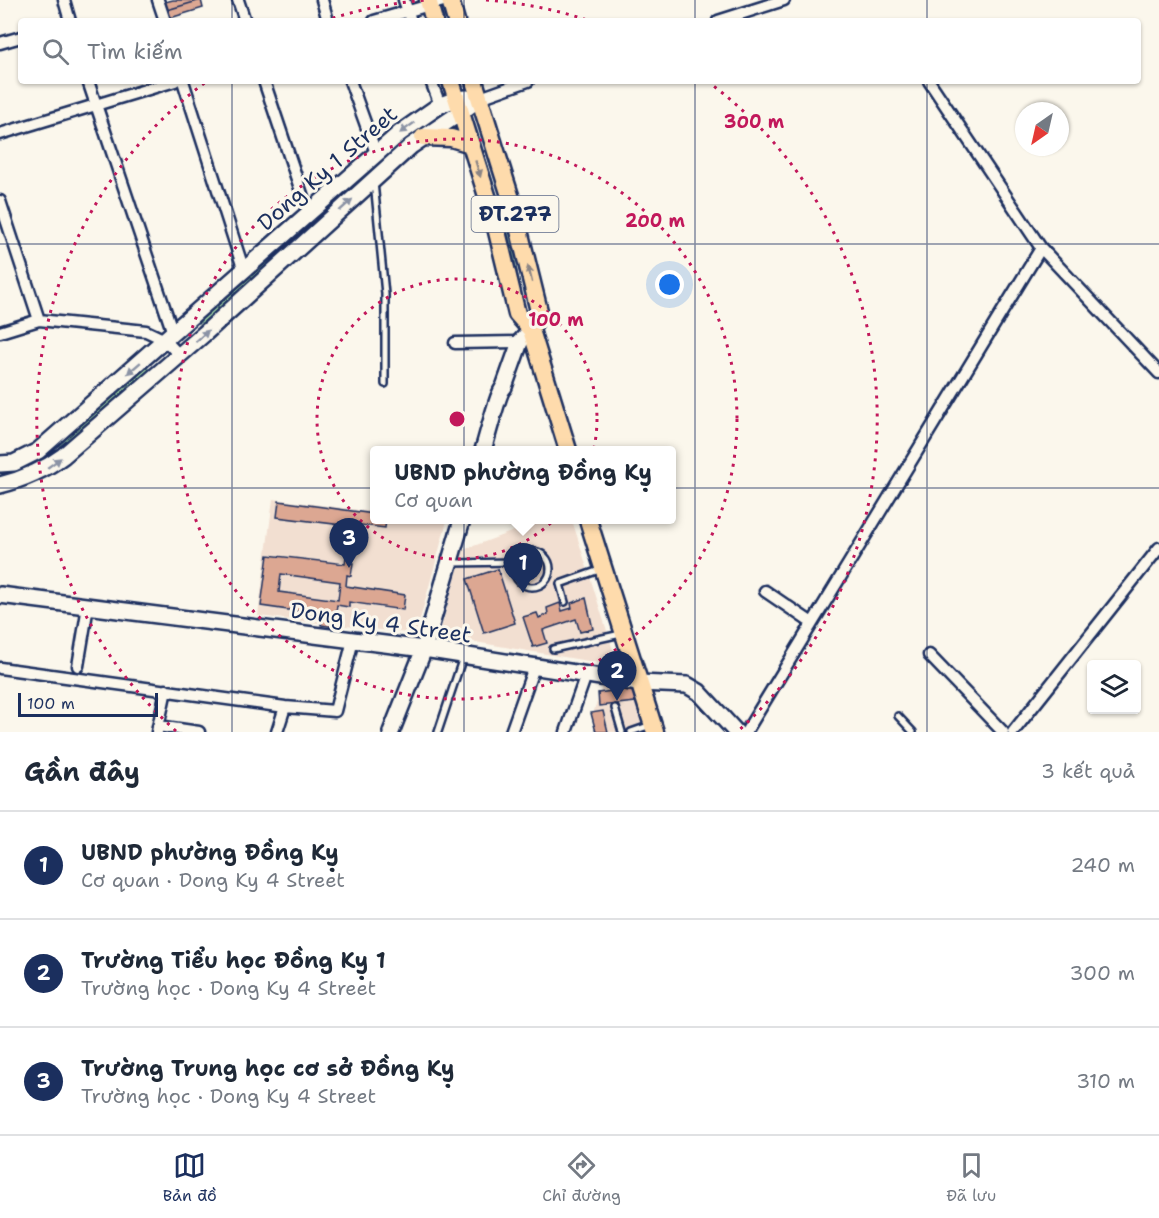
<!DOCTYPE html>
<html lang="vi">
<head>
<meta charset="utf-8">
<style>
	body { margin:0; font-family:"Shantell Sans",sans-serif; background:#f2f2f3; color:#1f2937 }
	.controls { position:absolute; right:18px; bottom:18px; display:grid; overflow:hidden; border-radius:6px; box-shadow:0 2px 4px #0004 }
	.controls button { width:54px; height:54px; display:grid; place-items:center; padding:0; border:0; border-bottom:2px solid #e0e1e3; background:#fff; color:#1f2937; font:30px sans-serif }
	.compass { position:absolute; left:1015px; top:102px; width:54px; height:54px; border-radius:50%; background:#fff; box-shadow:0 2px 4px #0004; rotate:214deg }
	.scale { position:absolute; left:18px; bottom:15px; width:140px; box-sizing:border-box; padding-left:6px; border:3px solid #1b2f5e; border-top:0; font-size:16px; line-height:21px; white-space:nowrap; color:#1b2f5e; -webkit-text-stroke:4px #fbf7ec; paint-order:stroke }
	.you { position:absolute; left:670px; top:285px; width:21px; height:21px; margin:-15px; border:4px solid #fff; border-radius:50%; background:#1a73e8; box-shadow:0 0 0 9px #1a73e833 }
	.badge { display:grid; place-items:center; width:39px; height:39px; border-radius:50%; background:#1b2f5e; color:#fff; font-size:20px; font-weight:700 }
	.pin { position:absolute; translate:-50% -50px; filter:drop-shadow(0 2px 3px #0008) }
	.pin::after { content:''; position:absolute; top:32px; width:21px; height:18px; background:inherit; clip-path:polygon(0 0,100% 0,50% 100%) }
	.popup { position:absolute; left:370px; top:446px; width:306px; height:78px; box-sizing:border-box; display:grid; place-content:center; border-radius:6px; background:#fff; filter:drop-shadow(0 2px 4px #0005); font-size:20px; white-space:nowrap; color:#747a83 }
	.popup b { font-size:22px; color:#1f2937 }
	.popup::after { content:''; position:absolute; left:50%; top:100%; margin-left:-12px; border:12px solid transparent; border-top-color:#fff }
	.list { margin:0; padding:0; list-style:none }
	h2 { display:flex; justify-content:space-between; align-items:center; height:78px; margin:0; padding:0 24px; font-size:26px }
	h2 small { font-size:20px; font-weight:400; color:#747a83 }
	.list li { display:grid; grid-template-columns:39px 1fr auto; gap:18px; align-items:center; box-sizing:border-box; height:108px; padding:0 24px; border-top:2px solid #e0e1e3 }
	.list b { display:block; font-size:22px; white-space:nowrap }
	.list p { margin:0; font-size:20px; white-space:nowrap; color:#747a83 }
	.list em { font-size:20px; font-style:normal; color:#747a83 }
	.icon { flex:none; width:33px; height:33px; fill:none; stroke:currentColor; stroke-width:2; stroke-linecap:round; stroke-linejoin:round }
	.map { position:relative; flex:none; width:1159px; height:732px; overflow:hidden }
	.search { position:absolute; background:#fff; box-shadow:0 2px 4px #0004; left:18px; right:18px; top:18px; height:66px; display:flex; align-items:center; gap:15px; box-sizing:border-box; padding:0 21px; border-radius:6px; color:#747a83; font-size:22px }
	.sheet { height:402px; background:#fff }
	nav { display:flex; justify-content:space-around; align-items:center; box-sizing:border-box; height:84px; border-top:2px solid #e0e1e3; background:#fff; font-size:16px; color:#747a83 }
	nav a { display:grid; justify-items:center; gap:3px }
	nav .on { color:#1b2f5e }
	.map>svg:first-child { display:block }
</style>
</head>
<body>
<div class="map">
<svg width="1159" height="732" viewBox="0 0 1159 732">
	<rect width="100%" height="100%" fill="#fbf7ec"/>
	<filter id="ink" filterUnits="userSpaceOnUse"><feTurbulence type="fractalNoise" baseFrequency=".0167" numOctaves="2"/><feDisplacementMap in="SourceGraphic" scale="12" xChannelSelector="R" yChannelSelector="G"/><feConvolveMatrix kernelMatrix="1 2 1 2 8 2 1 2 1" color-interpolation-filters="sRGB"/></filter>
	<g filter="url(#ink)">
		<!-- built -->
		<path fill="#f2dfd1" d="M273 499 374 512V520L447 521 416 634 258 616Z
			M543 520H572L618 666 439 636 463 550Z
			M602 686 634 689 646 732H598L593 714Z"/>
		<!-- green -->
		<path fill="#b1e8ac" stroke="#668c85" stroke-width="1.5" d="M409 135 407 139C341 201 274 263 204 322L199 323 200 319Z
			M483 157 486 160 513 250 525 316Z
			M146 367 150 370 148 372 61 448 59 446 61 440Z"/>
		<!-- building -->
		<path fill="#dca792" stroke="#1b2f5e" stroke-width="1.5" fill-rule="evenodd" d="M173 0H201L167 10 165 2Z
			M201 0 203 8 170 18 167 10Z
			M279 501 374 514V520H386L385 528 353 524 349 563H353L351 576 347 575 346 586 405 595 403 610 349 602V607L337 605 334 627 321 625 323 615 261 606 268 555 345 564 350 526 277 517ZM281 574 340 582 338 600 279 592Z
			M498 569 515 623 484 633 467 579Z
			M586 598 593 629 580 632 576 619 543 630 547 643 533 647 523 617 537 613 539 618 548 614 547 608 560 603 562 611 572 608 571 603Z
			M633 688 635 702 599 706 598 693Z
			M603 711 608 732H596L591 713Z"/>
		<g fill="none" stroke-linecap="round" stroke-linejoin="round">
			<!-- lane casing -->
			<g stroke="#1b2f5e" stroke-width="10">
				<path id="lane" d="M374 182 385 294V384
					M514 569a18 18 0 1 1 36 0a18 18 0 1 1-36 0Z
					M452 563 516 562
					M565 602 560 584 602 569
					M553 649 621 634
					M615 708 622 732
					M898 716 913 732
					M438 732 463 657
					M631 732 651 725"/>
			</g>
			<!-- street casing -->
			<g stroke="#1b2f5e" stroke-width="15">
				<path id="street" d="M64 0 70 21
					M158 0 165 21
					M238 0 245 21
					M322 0 328 21
					M404 0 411 21
					M374 21 447 0
					M718 21 784 0
					M0 43 21 37
					M88 81 173 333
					M183 81 244 271
					M264 81 308 212
					M350 81 376 153
					M431 81 440 105
					M929 81 1041 248 1159 373
					M480 98 528 81
					M0 134 175 81
					M0 201 39 320
					M0 332 39 320 146 331 165 340 180 356
					M455 343 520 342
					M765 591 812 623
					M929 655 1003 732
					M78 666 88 606
					M0 668 285 707 335 711 353 640
					M158 726 199 732
					M157 732 166 690
					M277 732 285 707
					M511 732 534 667
					M566 732 586 675
					M746 732 1041 248
					M1013 732 1159 548"/>
			</g>
			<!-- secondary casing -->
			<g stroke="#1b2f5e" stroke-width="20">
				<path id="secondary" d="M483 450C487 438 498 392 504 387L520 342 531 330
					M0 464 14 463 38 451 400 133 440 105 457 99 467 98
					M0 485C24 479 43 471 63 456L204 334 411 146 460 113 480 98
					M0 595 424 649 638 683 687 685 699 692 736 732
					M391 732 424 649 462 520"/>
			</g>
			<!-- primary casing -->
			<g stroke="#1b2f5e" stroke-width="21">
				<path id="primary" d="M428 0 434 21
					M450 0 456 21
					M451 81 493 215 517 314 531 330 568 450
					M474 81 512 202 539 311 531 330
					M423 137 451 138 471 144
					M588 520 655 732"/>
			</g>
			<!-- lane -->
			<use href="#lane" stroke="#fbf7ec" stroke-width="5"/>
			<!-- street -->
			<use href="#street" stroke="#fbf7ec" stroke-width="10"/>
			<!-- secondary -->
			<use href="#secondary" stroke="#fbf7ec" stroke-width="15"/>
			<!-- primary -->
			<use href="#primary" stroke="#fedbac" stroke-width="16"/>
		</g>
		<!-- one-way arrows -->
		<defs><path id="oneway-solid" d="M-6-.8H1V-3.2L6.5 0L1 3.2V.8H-6Z" transform="scale(1.5)"/></defs>
		<g fill="#8b93a5">
			<use href="#oneway-solid" transform="translate(407 128) rotate(144)"/>
			<use href="#oneway-solid" transform="translate(346 205) rotate(-42)"/>
			<use href="#oneway-solid" transform="translate(202 336) rotate(-42)"/>
			<use href="#oneway-solid" transform="translate(134 368) rotate(139)"/>
			<use href="#oneway-solid" transform="translate(54 463) rotate(-36)"/>
		</g>
		<g fill="#8c8585">
			<use href="#oneway-solid" transform="translate(478 169) rotate(73)"/>
			<use href="#oneway-solid" transform="translate(530 274) rotate(-104)"/>
		</g>
	</g>
	<!-- grid -->
	<path fill="none" stroke="#1b2f5e" stroke-width="1.5" stroke-opacity="0.55" d="M232 0V21M464 0V21M695 0V21M927 0V21M232 81V732M464 81V732M695 81V732M927 81V732M0 244H1159M0 488H1159"/>
	<!-- distance rings -->
	<g fill="none" stroke="#c2185b" stroke-width="3" stroke-dasharray="3 6">
		<circle cx="457" cy="419" r="140"/>
		<circle cx="457" cy="419" r="280"/>
		<path d="M176 731A420 420 0 0 1 207 81M324 21A420 420 0 0 1 428 0M486 0A420 420 0 0 1 590 21M707 81A420 420 0 0 1 738 731"/>
	</g>
	<g text-anchor="middle" stroke-width="6" stroke-linejoin="round" paint-order="stroke">
		<!-- shield labels -->
		<rect fill="#fbf7ec" stroke="#5e6b89" stroke-width="1.5" x="471.5" y="196" width="87" height="36" rx="4.5"/>
		<g font-size="21" font-weight="bold" fill="#1b2f5e">
			<text x="515" y="221">ĐT.277</text>
		</g>
		<!-- street labels -->
		<g font-size="22" fill="#1b2f5e" stroke="#fbf7ec">
			<text transform="translate(327 168) rotate(-41)" y="8">Dong Ky 1 Street</text>
			<text transform="translate(381 622) rotate(8)" y="8">Dong Ky 4 Street</text>
		</g>
	</g>
	<circle cx="457" cy="419" r="9" fill="#c2185b" stroke="#fbf7ec" stroke-width="3"/>
	<g font-size="18" text-anchor="middle" font-weight="bold" fill="#c2185b" stroke="#fbf7ec" stroke-width="6" stroke-linejoin="round" paint-order="stroke">
		<text x="754" y="128">300 m</text>
		<text x="655" y="227">200 m</text>
		<text x="556" y="326">100 m</text>
	</g>
</svg>
<div class="controls">
<button><svg class="icon" aria-label="layers" viewBox="0 0 24 24"><path d="M12 4l9 5-9 5-9-5zM3 14l9 5 9-5"/></svg></button>
</div>
<svg class="compass" viewBox="-18 -18 36 36"><path d="M0-13l5 13h-10z" fill="#e53935"/><path d="M0 13l5-13h-10z" fill="#747a83"/></svg>
<div class="scale">100 m</div>
<div class="you"></div>
<div class="pin badge" style="left:523px;top:593px">1</div>
<div class="popup"><b>UBND phường Đồng Kỵ</b>Cơ quan</div>
<div class="pin badge" style="left:617px;top:701px">2</div>
<div class="pin badge" style="left:349px;top:568px">3</div>
<div class="search"><svg class="icon" aria-label="search" viewBox="0 0 24 24"><circle cx="10" cy="10" r="6"/><path d="M15 15l6 6"/></svg>Tìm kiếm</div>
</div>
<section class="sheet">
<h2>Gần đây<small>3 kết quả</small></h2>
<ul class="list">
<li><span class="badge">1</span><div><b>UBND phường Đồng Kỵ</b><p>Cơ quan · Dong Ky 4 Street</p></div><em>240 m</em></li>
<li><span class="badge">2</span><div><b>Trường Tiểu học Đồng Kỵ 1</b><p>Trường học · Dong Ky 4 Street</p></div><em>300 m</em></li>
<li><span class="badge">3</span><div><b>Trường Trung học cơ sở Đồng Kỵ</b><p>Trường học · Dong Ky 4 Street</p></div><em>310 m</em></li>
</ul>
</section>
<nav>
<a class="on"><svg class="icon" aria-label="map" viewBox="0 0 24 24"><path d="M3 6l6-2 6 2 6-2v14l-6 2-6-2-6 2zM9 4v14M15 6v14"/></svg>Bản đồ</a>
<a><svg class="icon" aria-label="directions" viewBox="0 0 24 24"><path d="M12 3l9 9-9 9-9-9zM9 14v-3h6M13 9l2 2-2 2"/></svg>Chỉ đường</a>
<a><svg class="icon" aria-label="saved" viewBox="0 0 24 24"><path d="M7 4h10v16l-5-4-5 4z"/></svg>Đã lưu</a>
</nav>
</body>
</html>
